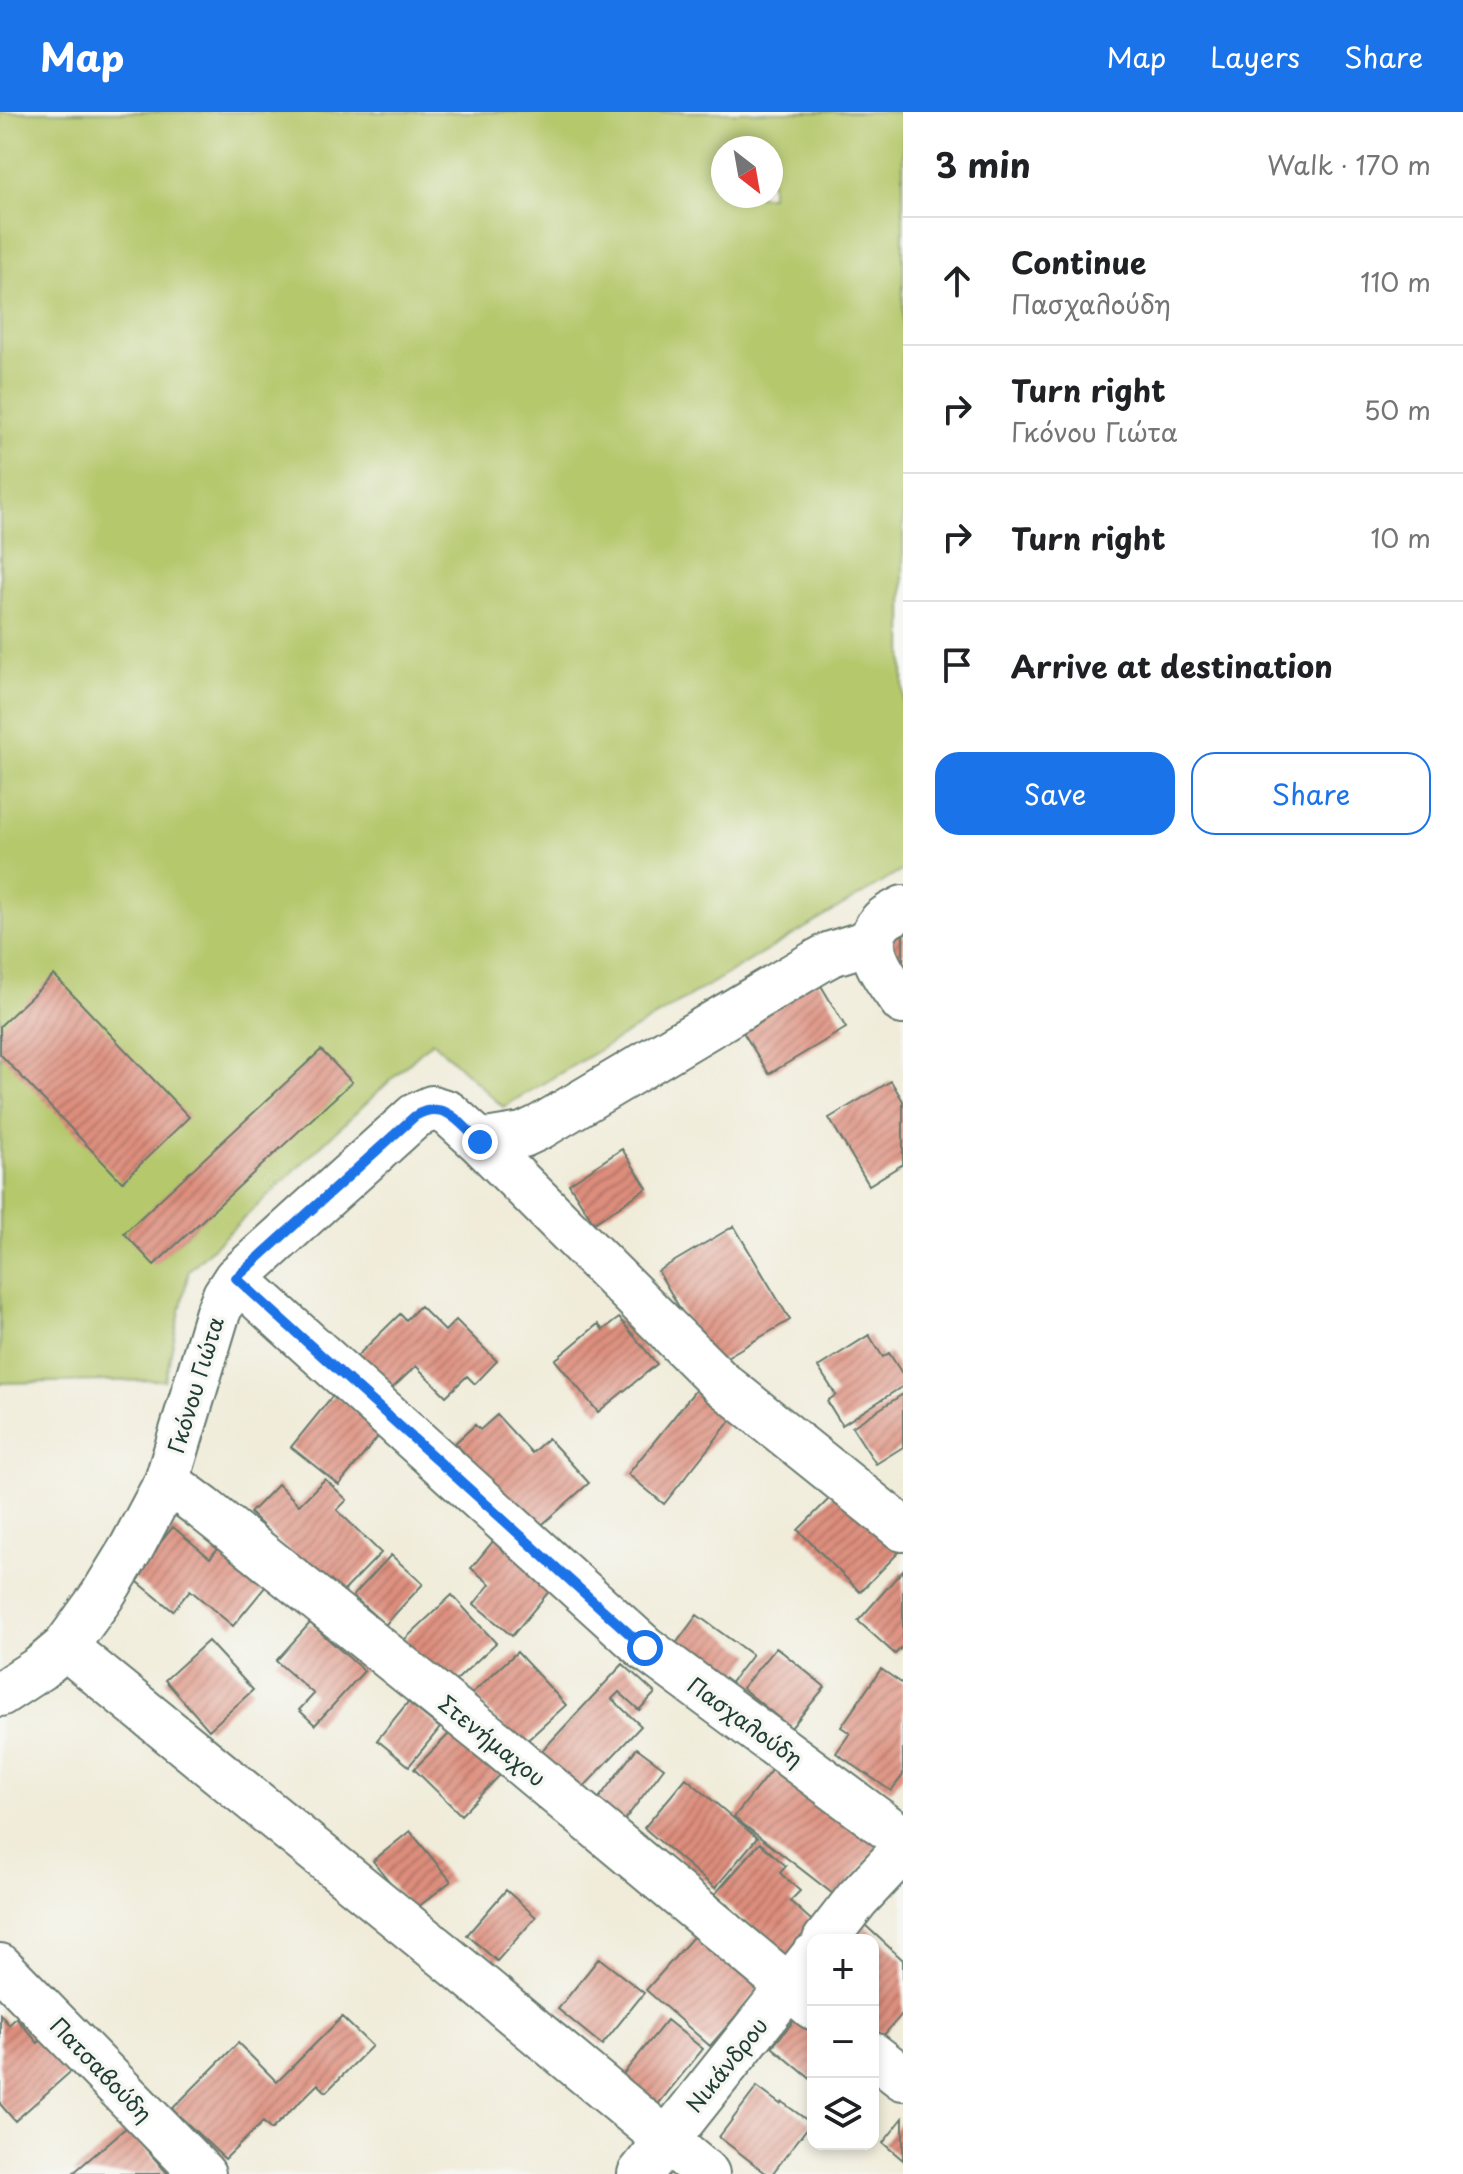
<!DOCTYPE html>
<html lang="en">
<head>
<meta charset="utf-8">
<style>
	body { margin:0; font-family:"Playpen Sans",sans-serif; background:#f6f6f6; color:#202124 }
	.controls { position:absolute; right:24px; bottom:24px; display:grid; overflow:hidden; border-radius:16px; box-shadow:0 4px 12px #0003 }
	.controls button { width:72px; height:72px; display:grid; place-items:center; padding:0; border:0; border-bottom:2px solid #e0e0e0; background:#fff; color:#202124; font:40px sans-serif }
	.compass { position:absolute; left:711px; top:24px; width:72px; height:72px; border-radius:50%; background:#fff; box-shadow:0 4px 12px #0003; rotate:149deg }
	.stop { position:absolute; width:24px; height:24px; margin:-18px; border:6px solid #1a73e8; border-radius:50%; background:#fff }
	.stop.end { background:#1a73e8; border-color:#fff; box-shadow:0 2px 8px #0008 }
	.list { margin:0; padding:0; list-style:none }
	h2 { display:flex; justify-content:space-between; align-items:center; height:104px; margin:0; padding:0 32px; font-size:34px }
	h2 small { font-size:26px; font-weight:400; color:#757577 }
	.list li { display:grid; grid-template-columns:52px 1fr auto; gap:24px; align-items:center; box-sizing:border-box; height:128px; padding:0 32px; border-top:2px solid #e0e0e0 }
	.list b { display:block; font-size:30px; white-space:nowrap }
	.list p { margin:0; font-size:26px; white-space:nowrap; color:#757577 }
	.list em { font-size:26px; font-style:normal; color:#757577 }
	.actions { display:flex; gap:16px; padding:24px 32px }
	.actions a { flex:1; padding:18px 0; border:2px solid #1a73e8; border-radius:24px; text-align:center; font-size:28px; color:#1a73e8 }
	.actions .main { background:#1a73e8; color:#fff }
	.icon { flex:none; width:44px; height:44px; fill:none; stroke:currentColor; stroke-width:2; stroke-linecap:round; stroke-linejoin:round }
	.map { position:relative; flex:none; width:903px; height:2062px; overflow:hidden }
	header { display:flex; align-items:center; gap:48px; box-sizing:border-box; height:112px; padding:0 40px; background:#1a73e8; color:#fff }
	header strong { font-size:38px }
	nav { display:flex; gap:44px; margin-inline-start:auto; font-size:28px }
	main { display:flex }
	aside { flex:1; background:#fff }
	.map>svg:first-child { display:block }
</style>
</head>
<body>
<header>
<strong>Map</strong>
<nav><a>Map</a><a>Layers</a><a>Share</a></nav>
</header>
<main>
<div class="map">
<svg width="903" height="2062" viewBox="0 0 903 2062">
	<defs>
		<pattern id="building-hatch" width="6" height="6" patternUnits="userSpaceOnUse" patternTransform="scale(2)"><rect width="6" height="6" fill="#dd8d7c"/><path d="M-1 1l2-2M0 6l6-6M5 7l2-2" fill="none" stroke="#b37466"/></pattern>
	</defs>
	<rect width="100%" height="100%" fill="#f6f6f2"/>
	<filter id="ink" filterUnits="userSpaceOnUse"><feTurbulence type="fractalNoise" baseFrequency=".0125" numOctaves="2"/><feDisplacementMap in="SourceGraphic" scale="16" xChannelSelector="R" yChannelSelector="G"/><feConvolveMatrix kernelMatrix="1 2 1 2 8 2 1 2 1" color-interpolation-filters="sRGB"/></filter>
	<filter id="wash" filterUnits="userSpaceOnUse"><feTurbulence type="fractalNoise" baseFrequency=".006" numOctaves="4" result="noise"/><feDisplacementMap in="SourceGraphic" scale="32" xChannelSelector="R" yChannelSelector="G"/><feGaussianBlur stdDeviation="1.8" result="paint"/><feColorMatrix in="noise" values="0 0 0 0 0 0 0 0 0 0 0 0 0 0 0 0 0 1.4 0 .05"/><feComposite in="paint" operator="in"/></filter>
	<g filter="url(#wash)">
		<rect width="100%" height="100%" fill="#f0ecd9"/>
		<!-- grass -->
		<path fill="#b5c86c" stroke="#6a8250" stroke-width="2" fill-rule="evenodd" d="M0 0H903V758L503 995 432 929 189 1158 165 1268 0 1271ZM723 36H771V84H723Z"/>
		<g id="blocks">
			<!-- building -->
			<path fill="url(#building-hatch)" d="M903 817V866L881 830Z
				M54 863 189 1005 122 1070 0 942V914Z
				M816 865 846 916 769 962 738 912Z
				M321 938 352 970 154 1153 124 1121Z
				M891 969 903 989V1052L869 1073 829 1006Z
				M622 1037 647 1076 594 1111 569 1072Z
				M734 1114 790 1208 713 1253 658 1159Z
				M420 1194 445 1219 456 1208 497 1249 475 1272 467 1264 446 1284 416 1254 387 1281 354 1247 400 1202 406 1208Z
				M619 1206 657 1252 598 1300 555 1248 598 1212 603 1218Z
				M869 1223 883 1245 889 1241 903 1263V1274L842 1313 827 1289 836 1283 818 1255Z
				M698 1275 734 1304 664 1392 628 1362Z
				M334 1282 382 1320 339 1373 291 1335Z
				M903 1282V1335L876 1352 852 1315Z
				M497 1303 532 1341 548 1326 589 1371 535 1419 455 1331 475 1313 480 1318Z
				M325 1367 347 1388 337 1398 381 1441 337 1486 250 1401 278 1372 299 1393Z
				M842 1374 903 1436 860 1480 798 1418Z
				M173 1415 210 1446 219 1435 266 1474 233 1514 190 1478 173 1499 132 1465Z
				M499 1422 557 1470 512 1524 474 1492 490 1472 471 1456Z
				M391 1443 423 1472 385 1513 353 1484Z
				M903 1458V1534L895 1542 858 1509Z
				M452 1483 496 1531 448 1576 404 1528Z
				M697 1503 752 1543 729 1573 675 1533Z
				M310 1511 364 1559 315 1613 299 1598 314 1582 276 1549Z
				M208 1529 253 1578 209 1618 165 1568Z
				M776 1535 825 1575 791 1616 742 1576Z
				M517 1540 566 1593 521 1634 472 1581Z
				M623 1552 655 1581 639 1598 619 1580 612 1587 641 1614 580 1679 540 1641Z
				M881 1557 903 1572V1663L891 1679 836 1641 850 1621 841 1615Z
				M408 1590 440 1616 409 1654 377 1628Z
				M455 1616 502 1661 461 1703 414 1657Z
				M637 1636 664 1656 623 1710 596 1690Z
				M780 1647 883 1728 837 1785 734 1705Z
				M686 1666 757 1726 715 1776 644 1716Z
				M410 1719 451 1769 413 1799 373 1749Z
				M760 1731 786 1754 780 1761 800 1779 790 1789 821 1817 791 1850 715 1782Z
				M506 1778 536 1805 497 1849 467 1823Z
				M865 1813 903 1848V1901L883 1924 873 1915V1828H852Z
				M701 1816 764 1871 710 1934 646 1878Z
				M599 1846 644 1881 602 1933 558 1897Z
				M0 1902 9 1913 16 1906 38 1931 48 1922 77 1954 15 2009 0 1992Z
				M342 1905 372 1934 326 1980 318 1972 271 2018 263 2010 225 2047 172 1997 238 1931 277 1970Z
				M796 1906 813 1920V1969L772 1935Z
				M667 1908 703 1937 655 1996 619 1967Z
				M757 1975 780 1992 782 1990 811 2011 772 2062H767L719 2025Z
				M903 2006V2048L883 2031Z
				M127 2015 168 2062H72Z"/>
		</g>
	</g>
	<g filter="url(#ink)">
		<use href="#blocks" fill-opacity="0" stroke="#687a6e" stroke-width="2"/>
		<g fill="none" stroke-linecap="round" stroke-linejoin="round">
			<!-- minor casing -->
			<g stroke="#687a6e" stroke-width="48">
				<path id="minor" d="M903 796C896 800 886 804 881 810 858 834 888 870 903 890
					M480 1030 523 1023 540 1015 820 848 831 842 872 829
					M236 1166 645 1536 903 1727
					M167 1369 203 1396 499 1633 813 1895
					M65 1535 452 1850 707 2062
					M0 1582 40 1556 65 1535 102 1484 132 1435 167 1369 217 1203 225 1183 236 1166 415 1004 432 996 448 1001 480 1030 720 1270 903 1417
					M825 1828 857 1787 903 1738
					M0 1854 203 2062
					M873 1943 903 1966
					M640 2062 813 1844"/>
			</g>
			<!-- minor -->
			<use href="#minor" stroke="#fff" stroke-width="44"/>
		</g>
	</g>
	<g fill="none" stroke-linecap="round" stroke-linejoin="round" filter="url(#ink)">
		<!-- route -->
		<path stroke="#1a73e8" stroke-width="10" d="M480 1030C459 1011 445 986 415 1004L236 1166 645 1536"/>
	</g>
	<g text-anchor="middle" stroke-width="7" stroke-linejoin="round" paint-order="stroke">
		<!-- street labels -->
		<g font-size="22" fill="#1f3d34" stroke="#f6f6f2">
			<text transform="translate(196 1273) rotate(-73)" y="8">Γκόνου Γιώτα</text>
			<text transform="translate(745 1610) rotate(36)" y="8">Πασχαλούδη</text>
			<text transform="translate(492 1629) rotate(39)" y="8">Στενήμαχου</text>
			<text transform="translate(727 1953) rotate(-51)" y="8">Νικάνδρου</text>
			<text transform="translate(101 1958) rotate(46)" y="8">Πατσαβούδη</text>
		</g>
	</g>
</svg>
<div class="controls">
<button>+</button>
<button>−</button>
<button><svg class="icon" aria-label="layers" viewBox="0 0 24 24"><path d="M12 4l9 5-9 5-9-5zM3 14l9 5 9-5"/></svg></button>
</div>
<svg class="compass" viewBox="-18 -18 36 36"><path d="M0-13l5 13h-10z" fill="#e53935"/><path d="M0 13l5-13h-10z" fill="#757577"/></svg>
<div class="stop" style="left:645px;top:1536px"></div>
<div class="stop end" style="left:480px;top:1030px"></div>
</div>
<aside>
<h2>3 min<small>Walk · 170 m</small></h2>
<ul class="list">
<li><svg class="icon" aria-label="ahead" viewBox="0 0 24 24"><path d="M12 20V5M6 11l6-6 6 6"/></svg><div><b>Continue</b><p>Πασχαλούδη</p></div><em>110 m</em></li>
<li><svg class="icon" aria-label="right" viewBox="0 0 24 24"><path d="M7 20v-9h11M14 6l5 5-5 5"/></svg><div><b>Turn right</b><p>Γκόνου Γιώτα</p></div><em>50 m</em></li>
<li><svg class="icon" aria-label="right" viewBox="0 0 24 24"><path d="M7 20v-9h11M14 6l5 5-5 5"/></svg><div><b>Turn right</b></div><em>10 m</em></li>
<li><svg class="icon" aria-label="arrive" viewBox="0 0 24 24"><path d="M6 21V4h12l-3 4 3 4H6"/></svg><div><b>Arrive at destination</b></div></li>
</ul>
<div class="actions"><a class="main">Save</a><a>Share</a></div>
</aside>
</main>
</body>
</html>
